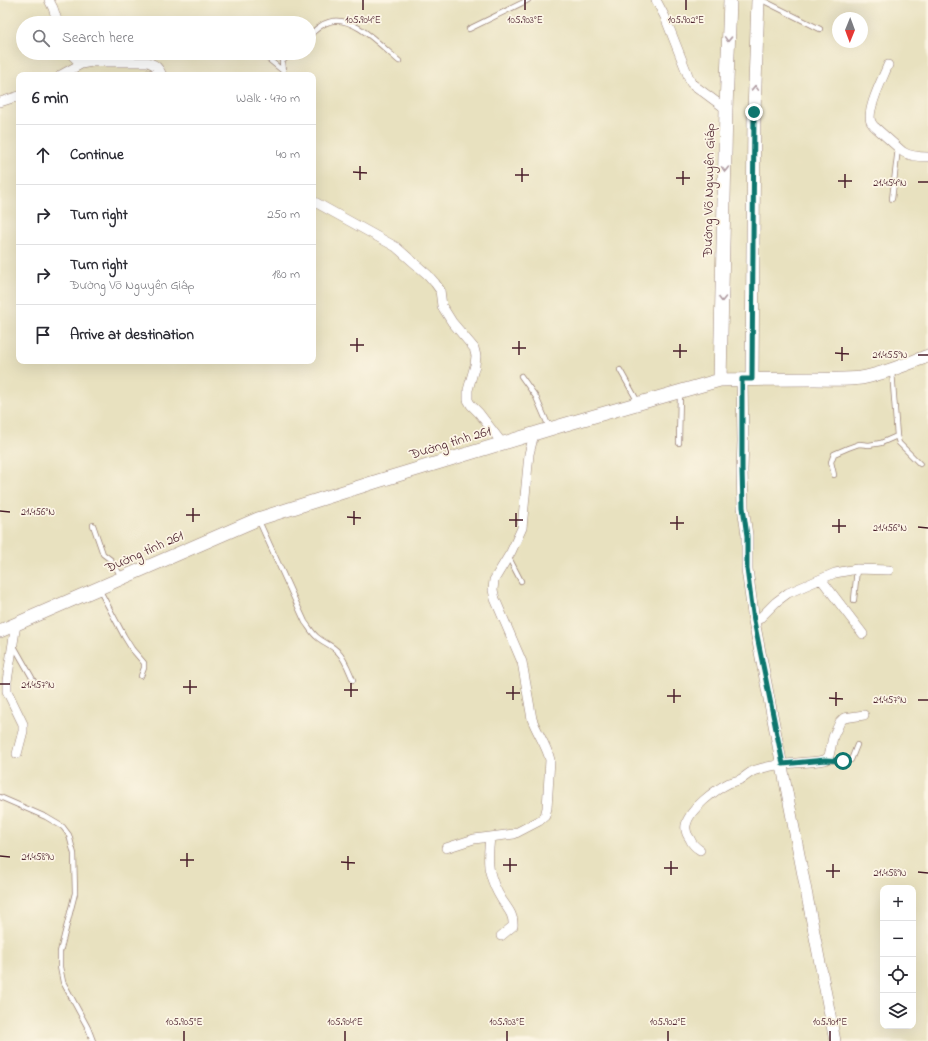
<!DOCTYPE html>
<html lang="en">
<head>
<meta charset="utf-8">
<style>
	body { margin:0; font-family:"Indie Flower",sans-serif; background:#f7f7f7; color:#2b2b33 }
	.controls { position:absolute; right:12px; bottom:12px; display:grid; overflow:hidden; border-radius:8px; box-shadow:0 4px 16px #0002 }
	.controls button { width:36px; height:36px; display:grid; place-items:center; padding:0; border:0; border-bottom:1px solid #e1e1e2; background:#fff; color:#2b2b33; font:20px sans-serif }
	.compass { position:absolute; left:832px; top:12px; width:36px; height:36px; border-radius:50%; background:#fff; box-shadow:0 4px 16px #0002; rotate:181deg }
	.stop { position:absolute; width:12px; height:12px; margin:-9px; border:3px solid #0f766e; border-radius:50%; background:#fff }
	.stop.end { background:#0f766e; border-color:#fff; box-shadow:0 1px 4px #0008 }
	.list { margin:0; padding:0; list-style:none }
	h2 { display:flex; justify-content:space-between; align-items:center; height:52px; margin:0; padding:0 16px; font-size:17px }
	h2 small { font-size:13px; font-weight:400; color:#7c7c81 }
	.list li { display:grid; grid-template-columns:26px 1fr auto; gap:12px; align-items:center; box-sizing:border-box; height:60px; padding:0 16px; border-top:1px solid #e1e1e2 }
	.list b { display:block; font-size:15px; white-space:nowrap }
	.list p { margin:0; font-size:13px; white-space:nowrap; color:#7c7c81 }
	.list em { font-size:13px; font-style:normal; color:#7c7c81 }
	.icon { flex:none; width:22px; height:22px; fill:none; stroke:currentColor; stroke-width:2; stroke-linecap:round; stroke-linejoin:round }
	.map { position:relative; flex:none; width:928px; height:1041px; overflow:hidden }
	.search { position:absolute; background:#fff; box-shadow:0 4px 16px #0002; left:16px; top:16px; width:300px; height:44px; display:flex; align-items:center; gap:10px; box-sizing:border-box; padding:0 14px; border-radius:22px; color:#7c7c81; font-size:15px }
	.panel { position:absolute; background:#fff; box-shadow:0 4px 16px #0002; left:16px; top:72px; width:300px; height:292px; border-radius:8px }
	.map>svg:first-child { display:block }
</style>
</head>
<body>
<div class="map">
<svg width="928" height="1041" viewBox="0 0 928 1041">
	<rect width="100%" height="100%" fill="#fcf5e5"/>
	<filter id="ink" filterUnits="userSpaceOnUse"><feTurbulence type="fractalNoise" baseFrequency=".025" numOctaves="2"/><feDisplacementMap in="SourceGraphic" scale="8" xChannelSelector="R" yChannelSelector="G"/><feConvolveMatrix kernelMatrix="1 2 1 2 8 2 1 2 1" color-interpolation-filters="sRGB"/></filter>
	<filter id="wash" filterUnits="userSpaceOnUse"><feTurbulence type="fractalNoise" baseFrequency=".012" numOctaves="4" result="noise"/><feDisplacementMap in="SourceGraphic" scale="16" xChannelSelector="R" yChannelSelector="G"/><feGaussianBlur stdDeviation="0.9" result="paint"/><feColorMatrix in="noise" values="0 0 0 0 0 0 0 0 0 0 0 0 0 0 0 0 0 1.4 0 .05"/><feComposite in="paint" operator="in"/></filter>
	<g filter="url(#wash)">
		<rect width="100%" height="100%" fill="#e8e1bf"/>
	</g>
	<g filter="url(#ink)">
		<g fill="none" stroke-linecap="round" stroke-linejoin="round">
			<!-- service casing -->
			<g stroke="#998075" stroke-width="6">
				<path id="service" d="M762 0 820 29
					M469 29 528 0
					M309 36C315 30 321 24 329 22 353 14 382 47 399 61
					M261 53 283 71
					M142 75 160 70
					M285 75 283 71 282 62 291 53
					M892 199 898 148
					M620 370 638 402
					M892 371 897 436 899 443 920 464
					M521 376 536 397 549 427
					M679 443 680 393
					M834 475 831 462 834 454 848 448 859 444 869 445 881 443 897 436
					M258 519 305 622C309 627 312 633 317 637 324 643 332 645 338 652 345 659 349 671 353 680
					M93 525 103 554 111 560 121 576
					M508 556 521 581
					M99 589 124 636 132 649 144 663V668L141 676
					M854 600 857 569
					M14 646 35 683
					M827 760 843 761 851 760 857 745
					M0 797 46 817 63 827 69 835 74 854 75 893 60 952V967L63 982 88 1028 93 1041"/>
			</g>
			<!-- minor casing -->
			<g stroke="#998075" stroke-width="10">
				<path id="minor" d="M49 0 53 8 58 23
					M656 0 665 17 691 83 726 109
					M70 53 81 64
					M888 65C883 78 866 110 871 122 871 122 874 127 875 127L903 152C910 156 919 157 928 157
					M61 75 81 64 92 62H148C156 65 159 68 162 75
					M0 102 19 96
					M313 201 396 247 428 275 435 283 440 290 442 306 452 322 474 348 476 356 475 365 468 390V400L471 405 479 413 502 443
					M821 579 863 634
					M754 621 759 619 776 602 788 593 835 573 857 569 889 570
					M16 624 7 681V691L23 724V731L17 754
					M490 837C489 848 487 861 490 872 492 881 497 892 502 900 508 909 514 915 513 926L501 936
					M446 848 474 839 514 834 539 821 545 816 547 808 550 760C547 746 537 733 532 719L522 662 495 599 493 590 494 580 511 552 522 528 529 454 534 434
					M700 850C695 847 692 844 690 839 687 835 685 830 686 825 689 809 715 790 729 783 733 782 737 781 741 779 746 777 750 771 756 770 778 762 802 764 825 760L829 756 833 737 840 722 844 718 864 715"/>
			</g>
			<!-- tertiary casing -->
			<g stroke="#998075" stroke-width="12">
				<path id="tertiary" d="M742 379 743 441 742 470 743 507 747 535V569L754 621 835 1041"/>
			</g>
			<!-- secondary casing -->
			<g stroke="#998075" stroke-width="14">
				<path id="secondary" d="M752 379 754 112 758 0
					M720 380 726 109 730 0
					M0 631 258 519 378 481 563 425 720 380C752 379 784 379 815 379 831 379 846 380 861 378 884 374 906 364 928 356"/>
			</g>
			<!-- service -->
			<use href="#service" stroke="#fff" stroke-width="4.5"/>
			<!-- minor -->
			<use href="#minor" stroke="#fff" stroke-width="9"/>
			<!-- tertiary -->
			<use href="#tertiary" stroke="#fff" stroke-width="11"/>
			<!-- secondary -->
			<use href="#secondary" stroke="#fff" stroke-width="13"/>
		</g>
		<!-- one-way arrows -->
		<defs><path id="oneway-chevron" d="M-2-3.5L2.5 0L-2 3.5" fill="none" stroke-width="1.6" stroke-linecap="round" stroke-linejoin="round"/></defs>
		<g stroke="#ae9aa0">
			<use href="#oneway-chevron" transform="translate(728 39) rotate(92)"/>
			<use href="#oneway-chevron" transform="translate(755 88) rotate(-88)"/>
			<use href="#oneway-chevron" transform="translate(725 169) rotate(91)"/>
			<use href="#oneway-chevron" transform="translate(722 299) rotate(91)"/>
		</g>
	</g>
	<g fill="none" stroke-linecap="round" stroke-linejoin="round" filter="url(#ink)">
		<!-- route -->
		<path stroke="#0f766e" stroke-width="5" d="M754 112 752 379H742V470L743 507 747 536V569L754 621 783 764 825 760 843 761"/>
	</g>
	<!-- ticks -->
	<path fill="none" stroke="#4a1f2b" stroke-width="1.5" d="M363 10V0M525 10V0M686 10V0M353 172 367 173M515 175H529M676 178H690M360 180V166M838 181H852M522 182V168M918 182H928M683 185V171M845 188V174M350 345H364M512 348H526M673 351H687M357 352V338M835 353 849 354M519 355V341M918 355H928M680 358V344M842 361V347M0 511 10 512M186 515H200M347 517 361 518M509 520H523M193 522V508M670 523H684M354 525V511M832 526H846M516 527V513M918 527 928 528M677 530V516M839 533V519M0 684H10M183 687H197M344 690H358M506 693H520M190 694V680M667 696H681M351 697V683M829 698 843 699M513 700V686M918 700H928M674 703V689M836 706V692M0 856 10 857M180 860H194M341 862 355 863M503 865H517M187 867V853M664 868H678M348 870V856M826 871H840M510 872V858M918 872 928 873M671 875V861M833 878V864M184 1041V1031M345 1041V1031M507 1041V1031M668 1041V1031M830 1041V1031"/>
	<g text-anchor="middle" stroke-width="3.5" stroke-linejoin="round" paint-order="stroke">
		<!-- street labels -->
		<g font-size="14" fill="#4a1f2b" stroke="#fcf5e5">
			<text transform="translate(708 190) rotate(-89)" y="5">Đường Võ Nguyên Giáp</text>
			<text transform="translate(450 442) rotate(-17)" y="5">Đường tỉnh 261</text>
			<text transform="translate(144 551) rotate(-24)" y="5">Đường tỉnh 261</text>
		</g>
	</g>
	<g font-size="10" text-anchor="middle" fill="#4a1f2b" stroke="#fcf5e5" stroke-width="3.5" stroke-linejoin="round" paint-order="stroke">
		<text x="363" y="23">105.904°E</text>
		<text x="525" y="23">105.903°E</text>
		<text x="686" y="23">105.902°E</text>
		<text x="890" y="186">21.454°N</text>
		<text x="890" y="358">21.455°N</text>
		<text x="38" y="515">21.456°N</text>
		<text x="890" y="531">21.456°N</text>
		<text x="38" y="688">21.457°N</text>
		<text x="890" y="703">21.457°N</text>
		<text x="38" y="860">21.458°N</text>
		<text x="890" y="876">21.458°N</text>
		<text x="184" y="1025">105.905°E</text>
		<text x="345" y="1025">105.904°E</text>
		<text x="507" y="1025">105.903°E</text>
		<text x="668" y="1025">105.902°E</text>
		<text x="830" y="1025">105.901°E</text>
	</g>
</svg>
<div class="controls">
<button>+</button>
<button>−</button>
<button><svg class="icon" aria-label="locate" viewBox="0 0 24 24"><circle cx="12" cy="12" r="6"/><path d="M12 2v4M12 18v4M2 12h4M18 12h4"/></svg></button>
<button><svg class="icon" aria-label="layers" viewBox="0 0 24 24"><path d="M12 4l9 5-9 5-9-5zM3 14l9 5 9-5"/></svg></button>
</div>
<svg class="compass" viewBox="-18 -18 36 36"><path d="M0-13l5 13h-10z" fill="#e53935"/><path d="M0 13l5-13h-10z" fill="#7c7c81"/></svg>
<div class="stop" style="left:843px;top:761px"></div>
<div class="stop end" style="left:754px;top:112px"></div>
<div class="search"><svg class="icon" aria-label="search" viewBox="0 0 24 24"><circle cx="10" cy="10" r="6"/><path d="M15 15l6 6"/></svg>Search here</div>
<section class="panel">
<h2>6 min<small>Walk · 470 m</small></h2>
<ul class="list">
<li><svg class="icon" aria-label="ahead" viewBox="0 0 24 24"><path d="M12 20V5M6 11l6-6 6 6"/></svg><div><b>Continue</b></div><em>40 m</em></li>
<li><svg class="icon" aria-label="right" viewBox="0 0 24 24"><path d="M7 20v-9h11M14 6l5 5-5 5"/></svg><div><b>Turn right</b></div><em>250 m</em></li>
<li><svg class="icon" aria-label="right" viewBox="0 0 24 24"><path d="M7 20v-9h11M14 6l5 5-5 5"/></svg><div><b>Turn right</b><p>Đường Võ Nguyên Giáp</p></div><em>180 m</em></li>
<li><svg class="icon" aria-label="arrive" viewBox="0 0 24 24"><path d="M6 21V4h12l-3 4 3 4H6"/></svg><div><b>Arrive at destination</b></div></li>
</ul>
</section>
</div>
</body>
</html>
